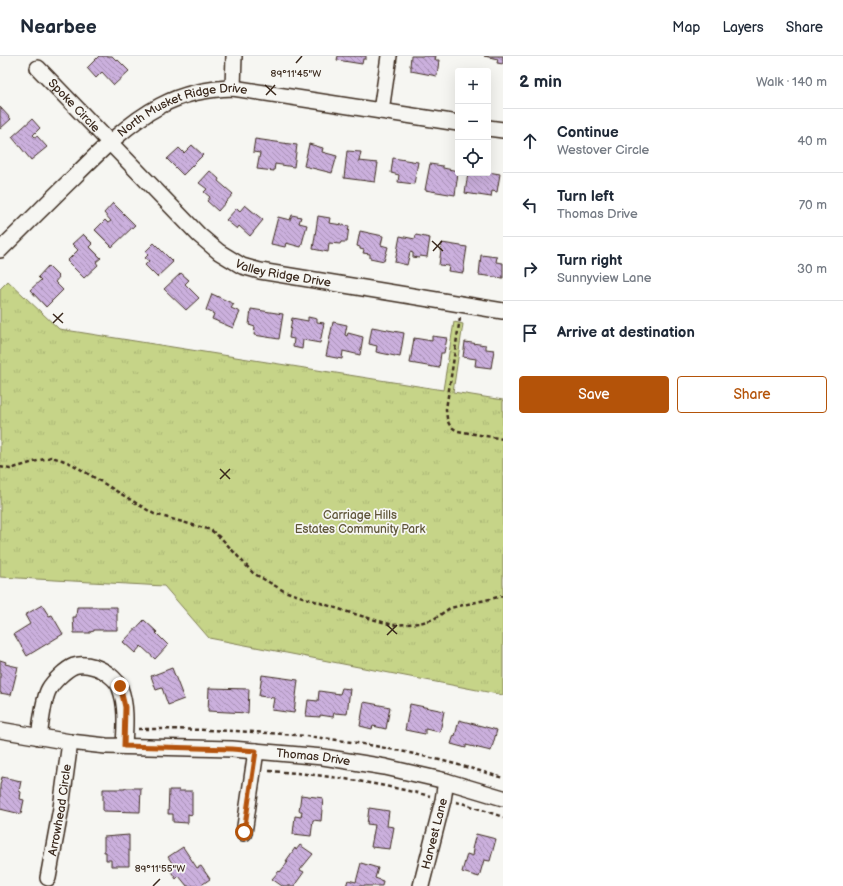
<!DOCTYPE html>
<html lang="en">
<head>
<meta charset="utf-8">
<style>
	body { margin:0; font-family:"Balsamiq Sans",sans-serif; background:#f6f6f7; color:#1f2937 }
	.controls { position:absolute; right:12px; top:12px; display:grid; overflow:hidden; border-radius:4px; box-shadow:0 4px 16px #0002 }
	.controls button { width:36px; height:36px; display:grid; place-items:center; padding:0; border:0; border-bottom:1px solid #e0e1e3; background:#fff; color:#1f2937; font:20px sans-serif }
	.stop { position:absolute; width:12px; height:12px; margin:-9px; border:3px solid #b45309; border-radius:50%; background:#fff }
	.stop.end { background:#b45309; border-color:#fff; box-shadow:0 1px 4px #0008 }
	.list { margin:0; padding:0; list-style:none }
	h2 { display:flex; justify-content:space-between; align-items:center; height:52px; margin:0; padding:0 16px; font-size:17px }
	h2 small { font-size:13px; font-weight:400; color:#747a83 }
	.list li { display:grid; grid-template-columns:26px 1fr auto; gap:12px; align-items:center; box-sizing:border-box; height:64px; padding:0 16px; border-top:1px solid #e0e1e3 }
	.list b { display:block; font-size:15px; white-space:nowrap }
	.list p { margin:0; font-size:13px; white-space:nowrap; color:#747a83 }
	.list em { font-size:13px; font-style:normal; color:#747a83 }
	.actions { display:flex; gap:8px; padding:12px 16px }
	.actions a { flex:1; padding:9px 0; border:1px solid #b45309; border-radius:4px; text-align:center; font-size:14px; color:#b45309 }
	.actions .main { background:#b45309; color:#fff }
	.icon { flex:none; width:22px; height:22px; fill:none; stroke:currentColor; stroke-width:2; stroke-linecap:round; stroke-linejoin:round }
	.map { position:relative; flex:none; width:503px; height:830px; overflow:hidden }
	header { display:flex; align-items:center; gap:24px; box-sizing:border-box; height:56px; padding:0 20px; background:#fff; border-bottom:1px solid #e0e1e3 }
	header strong { font-size:19px }
	nav { display:flex; gap:22px; margin-inline-start:auto; font-size:14px }
	main { display:flex }
	aside { flex:1; background:#fff }
	.map>svg:first-child { display:block }
</style>
</head>
<body>
<header>
<strong>Nearbee</strong>
<nav><a>Map</a><a>Layers</a><a>Share</a></nav>
</header>
<main>
<div class="map">
<svg width="503" height="830" viewBox="0 0 503 830">
	<defs>
		<pattern id="park-tufts" width="24" height="20" patternUnits="userSpaceOnUse"><rect width="24" height="20" fill="#c6d488"/><path d="M3 7l-1-3M5 7V3M7 7l1-3M15 17l-1-3M17 17v-4M19 17l1-3" fill="none" stroke="#abb675"/></pattern>
		<pattern id="building-back-hatch" width="6" height="6" patternUnits="userSpaceOnUse"><rect width="6" height="6" fill="#cbb0dd"/><path d="M-1 5l2 2M0 0l6 6M5-1l2 2" fill="none" stroke="#a68fb3"/></pattern>
	</defs>
	<rect width="100%" height="100%" fill="#f6f6f2"/>
	<filter id="ink" filterUnits="userSpaceOnUse"><feTurbulence type="fractalNoise" baseFrequency=".025" numOctaves="2"/><feDisplacementMap in="SourceGraphic" scale="8" xChannelSelector="R" yChannelSelector="G"/><feConvolveMatrix kernelMatrix="1 2 1 2 8 2 1 2 1" color-interpolation-filters="sRGB"/></filter>
	<g filter="url(#ink)">
		<!-- park -->
		<path fill="url(#park-tufts)" stroke="#807f53" d="M8 225 59 273 443 334 454 266 463 268 453 336 503 344V639L209 582 164 530 0 521V233Z"/>
		<!-- building -->
		<path fill="url(#building-back-hatch)" stroke="#3b2a1e" d="M99 0H112L117 5 118 4 129 15 114 29 102 16 96 22 87 12Z
			M338 0H366V3H363L362 8 337 4Z
			M411 0H436L435 4H439L437 20 411 15V10H410Z
			M484 0H503V8L497 7 498 3Z
			M0 51 11 63 0 73Z
			M32 63 40 72 33 79 35 81 37 80 47 91 31 104 12 81Z
			M255 83 297 89 294 111 275 108 274 115 257 113 260 97 253 96Z
			M309 88 323 92 322 96 337 100 332 117 304 110Z
			M192 89 203 99 183 119 167 103 179 92 184 97Z
			M347 95 361 96 359 105 378 107 375 126 344 122Z
			M393 102 418 106 414 128 398 126 399 119 391 117Z
			M430 108 443 110V112L458 115V117L455 139 425 134Z
			M210 115 219 123 218 125 233 138 218 155 207 145 210 141 204 136 207 133 199 127Z
			M488 116 500 118 497 136 492 135 491 141 465 137 468 117 478 119V117Z
			M113 147 135 169 112 191 95 174 105 164 108 167 111 165 104 157Z
			M245 149 263 164 250 180 239 170 237 173 226 164 237 152 240 155Z
			M292 159 301 161 299 167 307 169 301 191 286 187 285 191 271 188 278 161 290 164Z
			M318 160 330 162 329 167 349 170 347 186H341L340 188 329 187 328 196 313 193Z
			M360 175 383 180 381 189 388 191 384 205 370 202V198L363 197 364 194 360 193V191L357 190Z
			M83 178 93 188 90 191 101 202 96 206 98 209 84 222 67 205 78 194 72 188Z
			M416 179 430 182 427 201 420 200 419 202 413 201V197L410 196 407 209 395 206 400 180 415 183Z
			M154 187 173 206 157 221 145 209 149 205 145 202 148 199 145 196Z
			M442 187 467 191 463 217 448 215 449 210 439 209Z
			M481 199 497 201 496 206 503 207V222L479 219Z
			M48 210 59 221 55 226 63 234 46 251 30 234 41 224 38 221Z
			M181 217 189 224 185 228 199 242 186 254 164 233Z
			M212 238 234 248 231 252 240 256 233 272 212 263 214 258 206 254Z
			M251 253 283 258 279 283 254 279 255 271 249 269Z
			M308 261 317 263V266L324 267 320 287 303 284 302 293 293 291 294 283 289 282 292 262 308 265Z
			M333 266 347 269 345 279 347 280 348 277 363 281 360 299 343 295 342 303 326 300Z
			M372 271 404 277 400 301 376 296 377 290 369 288Z
			M432 280 447 282 444 297H441L439 312 410 307 414 282 432 285Z
			M465 286 486 289V293L494 294 491 312 475 310 476 303 463 301Z
			M42 549 49 560 52 559 63 578 27 600 14 578 30 568 25 559Z
			M77 551H117V574H94V575L90 576V577H74L73 561H76Z
			M144 564 157 576 156 577 168 589 155 603 141 590 135 597 123 586Z
			M0 604 6 606 5 608 18 611 11 639 0 637Z
			M172 612 184 643 168 649 162 632 156 634 151 620Z
			M262 619 298 624 294 657 272 654 274 642 259 640Z
			M209 632 249 633 248 657 208 655Z
			M342 632 350 633 347 658 334 657 333 661 320 659V661L306 660 308 644 318 645 319 635 340 638Z
			M364 646 390 651 386 673 373 670 372 673 360 670Z
			M410 648 444 655 440 676 425 673V678L405 674Z
			M459 664 497 674 491 695 466 689V692L451 688 454 679 455 680Z
			M2 721 21 725 19 735 21 736 20 743 24 744 21 758 0 753V729Z
			M125 732H141L140 756 103 755V733H125Z
			M169 734H179V735H192V759L188 758V767L173 766V758H168Z
			M301 739 323 742 321 765 313 764 311 780 293 778 295 760 301 761 302 755H299Z
			M369 752 389 755 387 770 394 771 390 793 371 791 375 769 367 768Z
			M476 778 496 783 490 805 484 804 479 821 462 816 467 798 473 800 474 793H472Z
			M129 779V810H111V804H106V796H104V781Z
			M300 789 313 798 300 814 304 816 294 830H282L272 823 279 815 280 816 288 806 286 805 295 792 296 794Z
			M183 791 197 812 201 810 210 823 200 830H187L179 820 176 823 170 814 175 811 168 801Z
			M361 807 378 812 375 822 383 825 382 830H346L348 824 356 826Z"/>
		<g fill="none" stroke-linecap="round" stroke-linejoin="round">
			<!-- street casing -->
			<g stroke="#3b2a1e" stroke-width="18">
				<g id="street">
					<path id="s1" d="M38 12 199 179 219 196 242 210 260 215 503 255"/>
					<path d="M233 32 234 0"/>
					<path d="M381 55 389 0"/>
					<path d="M488 72 503 74"/>
					<path id="s2" d="M0 194C25 170 49 145 74 121 99 96 129 66 160 50 184 37 207 33 233 32L458 67"/>
					<path id="s3" d="M0 674 70 686 106 690 232 693 323 701 385 711 446 725 503 742"/>
					<path d="M39 681C41 669 43 643 49 633 53 626 66 613 74 610 80 608 88 609 95 611 104 614 117 623 120 632 127 650 125 671 124 690"/>
					<path d="M244 777 256 695"/>
					<path id="s4" d="M48 822 61 752 70 686"/>
					<path id="s5" d="M421 830 443 744 446 725"/>
				</g>
			</g>
			<!-- path -->
			<path stroke="#3b2a1e" stroke-width="2.5" stroke-dasharray="4 3" stroke-linecap="butt" d="M460 262 446 353C447 364 447 370 458 375L503 383
				M0 411 10 413 51 401 62 404 72 408 154 458 211 474 223 484 253 517 284 535 351 557 393 569 420 567 434 563 450 552 503 540
				M138 673C182 673 225 674 269 677 348 682 427 698 503 722
				M269 715C323 718 377 727 430 740
				M456 746 465 748 503 761"/>
			<!-- street -->
			<use href="#street" stroke="#f6f6f2" stroke-width="15"/>
		</g>
	</g>
	<g fill="none" stroke-linecap="round" stroke-linejoin="round" filter="url(#ink)">
		<!-- route -->
		<path stroke="#b45309" stroke-width="5" d="M120 630 125 651 124 690 232 693 256 695 244 776"/>
	</g>
	<!-- ticks -->
	<path fill="none" stroke="#3b2a1e" stroke-width="1.5" d="M296 7 302 0M265 29 276 39M266 39 275 29M432 185 443 195M433 195 442 185M53 258 63 267M53 267 63 257M220 413 230 423M220 423 230 413M387 569 397 578M387 579 397 569M153 830 160 823"/>
	<g text-anchor="middle" stroke-width="3.5" stroke-linejoin="round" paint-order="stroke">
		<!-- street labels -->
		<g font-size="12" fill="#3b2a1e" stroke="#f6f6f2">
			<text dy="4" stroke="none"><textPath href="#s1" startOffset="52">Spoke Circle</textPath></text>
			<text dy="4" stroke="none"><textPath href="#s2" startOffset="236">North Musket Ridge Drive</textPath></text>
			<text dy="4" stroke="none"><textPath href="#s1" startOffset="327">Valley Ridge Drive</textPath></text>
			<text dy="4" stroke="none"><textPath href="#s3" startOffset="315">Thomas Drive</textPath></text>
			<text dy="4" stroke="none"><textPath href="#s4" startOffset="69">Arrowhead Circle</textPath></text>
			<text dy="4" stroke="none"><textPath href="#s5" startOffset="54">Harvest Lane</textPath></text>
		</g>
		<!-- park labels -->
		<g font-size="12" fill="#5e5438" stroke="#f6f6f2">
			<text x="360" y="463">Carriage Hills<tspan x="360" dy="14">Estates Community Park</tspan></text>
		</g>
	</g>
	<g font-size="10" text-anchor="middle" fill="#3b2a1e" stroke="#f6f6f2" stroke-width="3.5" stroke-linejoin="round" paint-order="stroke">
		<text x="296" y="21">89°11'45"W</text>
		<text x="160" y="816">89°11'55"W</text>
	</g>
</svg>
<div class="controls">
<button>+</button>
<button>−</button>
<button><svg class="icon" aria-label="locate" viewBox="0 0 24 24"><circle cx="12" cy="12" r="6"/><path d="M12 2v4M12 18v4M2 12h4M18 12h4"/></svg></button>
</div>
<div class="stop" style="left:244px;top:776px"></div>
<div class="stop end" style="left:120px;top:630px"></div>
</div>
<aside>
<h2>2 min<small>Walk · 140 m</small></h2>
<ul class="list">
<li><svg class="icon" aria-label="ahead" viewBox="0 0 24 24"><path d="M12 20V5M6 11l6-6 6 6"/></svg><div><b>Continue</b><p>Westover Circle</p></div><em>40 m</em></li>
<li><svg class="icon" aria-label="left" viewBox="0 0 24 24"><path d="M17 20v-9H6M10 6l-5 5 5 5"/></svg><div><b>Turn left</b><p>Thomas Drive</p></div><em>70 m</em></li>
<li><svg class="icon" aria-label="right" viewBox="0 0 24 24"><path d="M7 20v-9h11M14 6l5 5-5 5"/></svg><div><b>Turn right</b><p>Sunnyview Lane</p></div><em>30 m</em></li>
<li><svg class="icon" aria-label="arrive" viewBox="0 0 24 24"><path d="M6 21V4h12l-3 4 3 4H6"/></svg><div><b>Arrive at destination</b></div></li>
</ul>
<div class="actions"><a class="main">Save</a><a>Share</a></div>
</aside>
</main>
</body>
</html>
